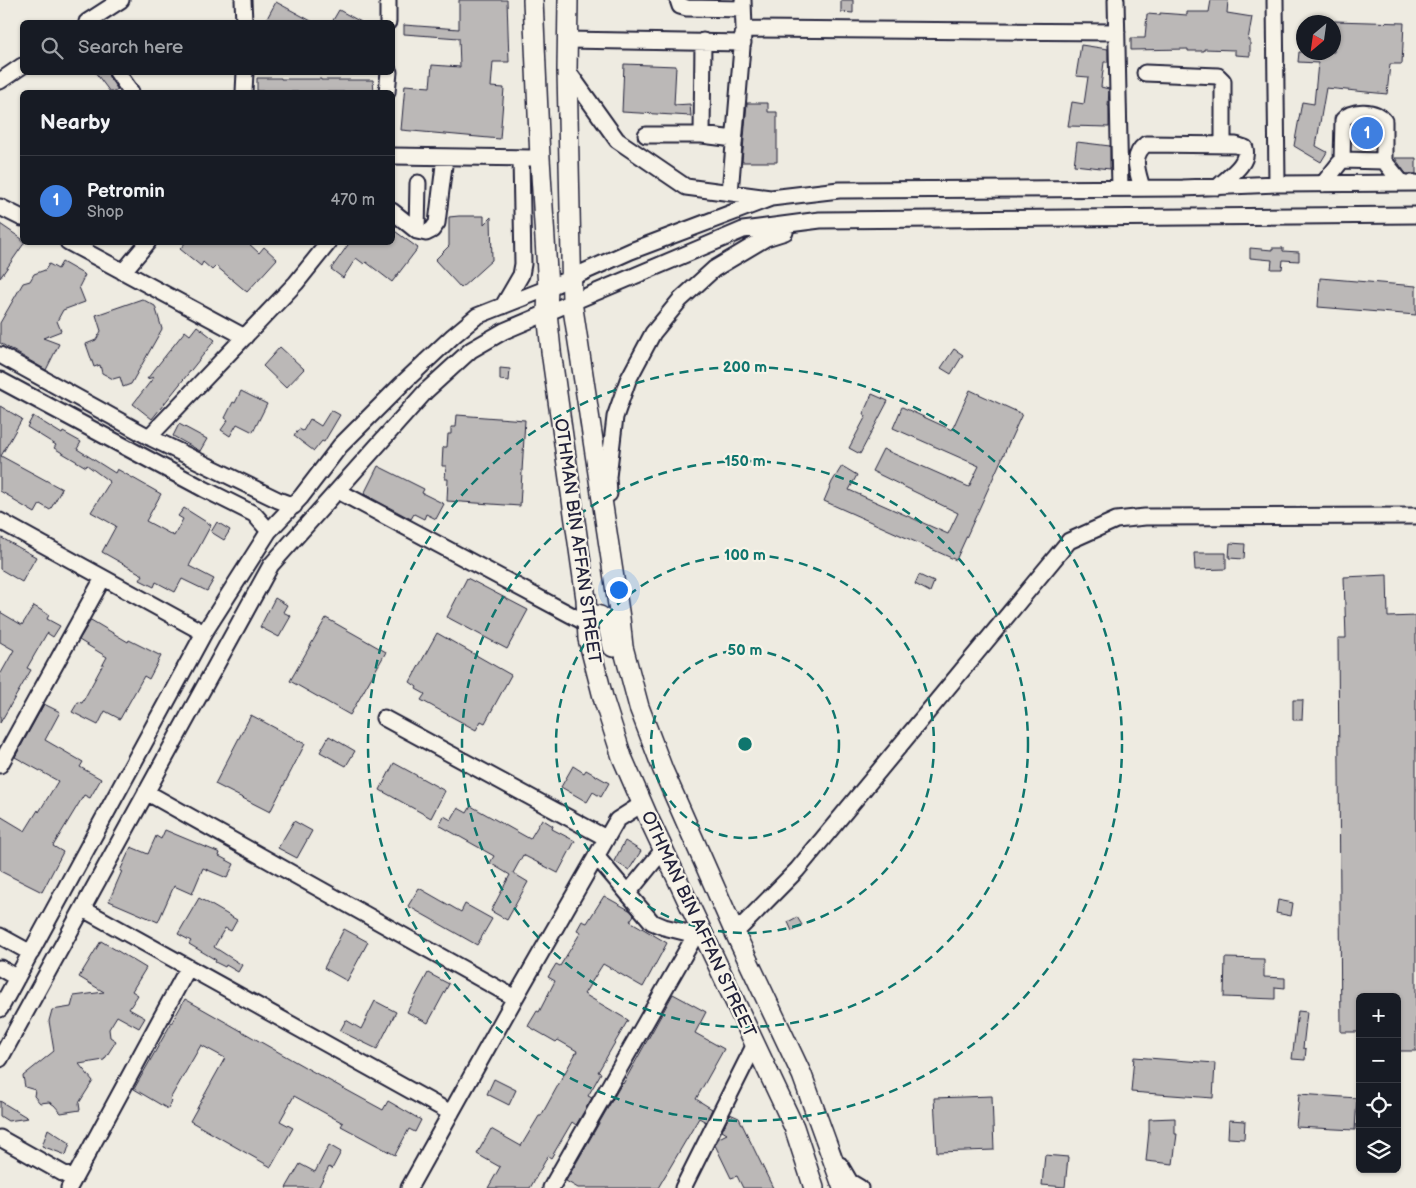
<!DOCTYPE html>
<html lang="en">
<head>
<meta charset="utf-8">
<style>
	body { margin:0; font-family:"Balsamiq Sans",sans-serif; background:#20242c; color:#f1f3f6 }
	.controls { position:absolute; right:15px; bottom:15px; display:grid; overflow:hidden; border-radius:8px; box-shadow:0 1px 4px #0004 }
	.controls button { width:45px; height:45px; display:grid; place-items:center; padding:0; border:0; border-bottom:1px solid #363941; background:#171b24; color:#f1f3f6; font:25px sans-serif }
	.compass { position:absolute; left:1296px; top:15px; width:45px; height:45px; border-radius:50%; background:#171b24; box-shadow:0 1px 4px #0004; rotate:209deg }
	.you { position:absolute; left:618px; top:589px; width:18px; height:18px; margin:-12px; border:4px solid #fff; border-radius:50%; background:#1a73e8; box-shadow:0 0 0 8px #1a73e833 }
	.badge { display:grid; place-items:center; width:32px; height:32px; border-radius:50%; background:#c8321e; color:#fff; font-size:16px; font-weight:700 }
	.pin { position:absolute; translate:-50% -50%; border:2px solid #fff; box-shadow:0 1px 5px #0006 }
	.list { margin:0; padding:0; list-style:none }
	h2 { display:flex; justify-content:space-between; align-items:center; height:65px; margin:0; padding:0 20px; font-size:21px }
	h2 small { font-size:16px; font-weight:400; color:#9ea1a6 }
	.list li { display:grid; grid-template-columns:32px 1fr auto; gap:15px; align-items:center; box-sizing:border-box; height:90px; padding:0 20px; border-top:1px solid #363941 }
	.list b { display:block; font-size:19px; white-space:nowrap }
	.list p { margin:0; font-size:16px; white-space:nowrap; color:#9ea1a6 }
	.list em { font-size:16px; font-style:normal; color:#9ea1a6 }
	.icon { flex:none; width:28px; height:28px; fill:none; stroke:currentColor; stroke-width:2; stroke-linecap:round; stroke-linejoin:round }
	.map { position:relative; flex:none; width:1416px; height:1188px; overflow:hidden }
	.search { position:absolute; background:#171b24; box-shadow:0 1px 4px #0004; left:20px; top:20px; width:375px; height:55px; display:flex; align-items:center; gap:12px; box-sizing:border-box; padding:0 18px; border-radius:8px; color:#9ea1a6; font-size:19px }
	.panel { position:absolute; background:#171b24; box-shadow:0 1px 4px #0004; left:20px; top:90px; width:375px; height:155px; border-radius:8px }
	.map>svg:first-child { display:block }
</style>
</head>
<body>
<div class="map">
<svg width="1416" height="1188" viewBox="0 0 1416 1188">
	<rect width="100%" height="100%" fill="#eeebe1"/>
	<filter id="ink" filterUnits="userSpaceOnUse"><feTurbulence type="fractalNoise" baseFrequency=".02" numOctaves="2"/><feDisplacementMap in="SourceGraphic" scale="10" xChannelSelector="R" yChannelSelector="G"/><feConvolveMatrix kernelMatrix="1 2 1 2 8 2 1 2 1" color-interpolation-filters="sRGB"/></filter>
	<g filter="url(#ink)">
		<!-- building -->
		<path fill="#bbb8b7" stroke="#22223b" d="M459 0H507L509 62H493L491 87 504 88 500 139 401 130 405 85 430 87 432 65 460 67 459 38 404 34V25L459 29Z
			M841 0H853V13L841 12Z
			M1211 0H1228L1227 13 1252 17 1248 40H1250V56L1235 55V50L1204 49V51H1188V49L1131 50V38H1145L1147 14 1160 15V13L1187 15V12H1209Z
			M276 2 313 22H265Z
			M339 10 361 22H332Z
			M1334 21 1404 23 1402 64H1390L1387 94 1326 88 1316 146 1327 152 1321 162 1294 146 1302 102 1314 104 1318 63 1298 62 1299 52H1334Z
			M1081 45 1108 49V62H1104L1101 87 1109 89 1108 106H1109V127L1068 126 1072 102 1084 104 1088 77 1076 76Z
			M624 64 676 66 674 105 690 104 691 116 622 112Z
			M95 72H108L109 77 118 90 114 92H110Z
			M257 78H281V79H321V80H373L374 92H281L282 91H257Z
			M747 103H768V112H777V162H742Z
			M1077 142 1110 146V169L1074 165Z
			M1395 158H1416V174H1406Z
			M459 216H484V224L491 217 492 260 461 288 435 260 449 246V217Z
			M0 224 22 239V242H25L0 278Z
			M392 229 418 248 392 282 366 262 364 264 356 258 343 278 331 269 350 242H392Z
			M186 242H247L259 253 264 247 277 259 247 292 216 266 212 270 203 262 201 266 180 249Z
			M1250 248 1272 250V248H1283V251L1299 252V261L1283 260 1282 269H1271L1272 260 1250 258Z
			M62 262 85 275 79 287 85 302 63 310 57 321 61 331 43 338 59 344 46 370 0 343V323L23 283 30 281 34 274 45 270 49 264 58 269Z
			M1320 278 1416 286V315L1318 307Z
			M142 299 155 306 162 329 131 384 123 387 120 377 113 379 102 373 100 365 94 367 86 344 96 340 101 331 96 315Z
			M197 326 215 340 152 419 133 404 154 377 147 379 185 331 190 335Z
			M280 347 304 369 286 388 263 366Z
			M954 349 963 355 951 374 941 368Z
			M500 368 510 369 509 381 500 380Z
			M970 390 1022 414 956 560 824 501 832 482 842 466 857 475 849 490 948 534 958 513 872 471 883 449 969 487 979 466 893 428 902 407 952 430Z
			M241 391 267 404 253 432 237 424 230 436 221 430 228 420 225 418 233 402 235 403Z
			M872 394 888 401 860 454 849 448 866 416 863 414Z
			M0 406 22 419 1 456 62 489 50 510 40 504 35 513 13 500 14 499 0 491Z
			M331 410 340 415 324 442 322 441 314 451 294 436 299 429 303 431 310 419 321 426Z
			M457 415 525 420 520 506 447 501 448 479H445L446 466H442L443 447H447L448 434H451V427H456Z
			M33 416 62 434 63 432 81 442 77 449 115 473 117 469 161 494 146 521 174 536 183 519 178 516 184 508 211 525 189 566 214 579 207 591 182 579 175 592 156 582 154 587 140 580 143 575 102 552 116 526 91 512 110 482 87 465 86 467 54 448 56 445 27 427Z
			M179 424 207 439 200 451 173 436Z
			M378 466 424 489 422 493 444 504 436 519 426 514 424 519 414 514 411 519 364 494Z
			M217 522 230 530 224 540 211 532Z
			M0 537 36 557 22 582 0 569Z
			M1230 543 1245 544 1244 559 1229 558Z
			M1194 553H1226V569L1195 570Z
			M919 575 934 582 930 592 915 584Z
			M1387 575 1388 617 1416 616V1051H1397V997H1360V1032H1341L1338 638H1346L1344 577Z
			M467 578 528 610 507 649 447 617Z
			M275 598 287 605 283 612 291 616 279 637 260 627Z
			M34 606 49 615 47 619 60 626 53 637 47 633 27 668 31 670 0 723V675L14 650 0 642V612L22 625Z
			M326 618 386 652 350 715 290 681Z
			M91 620 128 642 129 640 161 656 149 679 144 676 120 719 105 711 98 725 72 712 78 702 82 703 107 657 79 640Z
			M437 633 511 675 485 723 481 721 476 730 421 700 425 694 416 689 417 687 410 682Z
			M1293 700H1303L1302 720H1293Z
			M44 704 60 712 45 740 83 762 80 767 101 779 90 798 84 795 53 846 63 852 42 892 0 871V816L25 831 38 810 39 812 58 781 15 757Z
			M251 715 305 744 270 812 215 784Z
			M329 736 355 751 346 766 320 752Z
			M394 763 445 791 431 818 380 790Z
			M573 766 584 773 586 770 609 783 601 797 593 792 587 802 561 787Z
			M471 806 530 839 542 819 553 826 552 829 575 841 558 873 523 855 513 873 528 882 507 920 491 911 510 875 490 863 494 856 439 825 444 816 451 820 458 808 467 813Z
			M294 821 312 831 297 858 278 848Z
			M165 830 220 853 219 856 234 864 227 878 203 868 192 894 174 886 158 922 109 901 122 871H120L131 847 148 854 156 836 161 839Z
			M625 841 641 851 629 870 614 861Z
			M419 888 461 912 465 904 492 919 477 945 408 906Z
			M604 896 631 911 634 915 630 921 667 943 643 987 603 964 584 994 628 1020 598 1072 601 1073 588 1096 592 1098 576 1125 572 1122 551 1158 548 1156 530 1188H488L500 1167 477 1154 491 1129 521 1146 539 1116H541L577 1051 558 1040 556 1042 528 1026 537 1011 539 1012 555 981 548 977 556 964 560 966 581 932 577 930 582 921 587 923Z
			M199 898 237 920 231 931 225 928 214 947 242 965 238 972 226 965 225 967 215 962 216 960 189 944 191 941 178 934Z
			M1278 900 1293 903 1291 916 1276 913Z
			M797 917 802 925 792 931 788 922Z
			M344 929 368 942 347 981 324 968Z
			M101 941 146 968 132 991 138 995 129 1009 145 1018 139 1028 117 1016 109 1029 110 1037 116 1041 104 1060 79 1064 93 1081 79 1103 80 1110 61 1113 54 1105 49 1102 40 1103 34 1096 35 1090 25 1087 23 1076 54 1051 49 1021 52 1010 71 1007 74 996 104 992 79 977Z
			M1225 958 1264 959V977L1285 978V988L1275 987V999L1224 997Z
			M428 973 449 984 428 1023 407 1012Z
			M673 994 706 1012 695 1033 724 1049 696 1099 712 1109 706 1122 699 1118 658 1188H578L566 1181 622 1083 623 1084Z
			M185 999 310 1070 383 1110 388 1101 421 1120 415 1132 409 1129 395 1155 341 1126 343 1123 294 1096 280 1121 293 1128 271 1167 190 1121 225 1058 201 1045 170 1099 172 1101 168 1109 134 1089Z
			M375 1001 396 1012 377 1049 340 1031 346 1020 361 1029Z
			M1298 1011 1307 1012 1303 1048 1306 1049 1305 1060 1292 1059Z
			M1134 1057 1215 1063 1213 1098 1131 1092Z
			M494 1079 516 1090 509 1105 487 1094Z
			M1299 1094 1357 1098 1355 1130 1296 1127Z
			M992 1096 994 1150 937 1152 934 1098Z
			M0 1101 28 1118 8 1121 0 1116Z
			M730 1114 739 1118 773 1188H743L737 1176 731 1178 715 1145 719 1138 727 1134 722 1131Z
			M1175 1118V1134H1177L1173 1164 1146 1161 1149 1131V1119Z
			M1229 1120 1245 1121 1244 1139 1228 1138Z
			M48 1129 70 1143 66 1155 42 1146Z
			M329 1145 341 1152 332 1169 329 1167 318 1188H286L300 1164 315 1172Z
			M1045 1155 1068 1157 1065 1187 1042 1185Z"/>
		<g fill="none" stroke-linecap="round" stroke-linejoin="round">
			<!-- minor casing -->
			<g stroke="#22223b" stroke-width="19">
				<path id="minor" d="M243 0 244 22
					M388 0V22
					M678 0 680 6 687 8 743 9
					M743 0 744 29 1117 32
					M1116 0 1120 188
					M1275 0 1277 184
					M87 22 121 0
					M567 40 743 43
					M567 70 617 140 686 187 770 198
					M117 72 131 92
					M1145 73 1218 76 1223 81V145
					M0 81 22 66
					M244 92 245 72
					M387 92 389 72
					M646 135H702L734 139
					M702 135 703 41
					M392 156 531 158
					M1342 160 1343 120C1352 109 1376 110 1384 121V161
					M1323 184 1342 160 1384 161 1402 183
					M1142 188C1138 172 1130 156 1146 144L1236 145 1245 148C1249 164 1229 176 1218 187
					M730 193 743 35
					M0 207 22 218
					M392 211 417 231 426 233 432 230 437 223 445 157
					M417 231 418 183
					M68 242 245 337
					M123 272 148 242
					M503 306 521 275 523 264 521 158
					M0 355 149 437 278 500 294 506
					M0 380 204 489 254 514 269 531
					M149 437 296 283 329 242
					M338 491 588 624
					M609 494 608 477 615 417 628 380 653 333 680 300 714 269 766 238 785 232
					M0 521 204 633
					M384 718 606 838
					M0 765 103 578
					M146 792 515 998
					M596 856 652 922 664 927 696 935
					M628 893 663 850
					M83 909 451 1113
					M735 933 797 870 1069 541 1116 520 1145 517 1416 516
					M0 936 31 953
					M0 968 17 978
					M0 1009 204 633 269 531 301 497 340 446 404 382 453 336 477 316 548 288 631 251 771 198 839 190 1183 188 1277 184 1416 183
					M0 1059 271 565 426 391 471 350 504 331 743 230 820 220 1416 215
					M0 1138 73 1179
					M840 1165 850 1182 860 1188
					M69 1188 188 968
					M409 1188 515 998 617 820 642 804
					M551 1188 700 927
					M683 1188 755 1044"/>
			</g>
			<!-- major casing -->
			<g stroke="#22223b" stroke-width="22">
				<path id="major" d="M533 0 540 158 548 288 547 312 551 351 586 599 588 639 604 701 622 757 649 819 794 1127 814 1188
					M568 0 567 70 572 302 620 618 623 647 639 707 663 770 735 933 802 1075 843 1188
					M587 613 600 616 607 622 613 647"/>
			</g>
			<!-- minor -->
			<use href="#minor" stroke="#f7f3e8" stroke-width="15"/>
			<!-- major -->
			<use href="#major" stroke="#f7f3e8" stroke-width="19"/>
		</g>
	</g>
	<!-- distance rings -->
	<g fill="none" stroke="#0f766e" stroke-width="2.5" stroke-dasharray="9 6">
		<circle cx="745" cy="744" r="94"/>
		<circle cx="745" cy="744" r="189"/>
		<circle cx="745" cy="744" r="283"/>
		<circle cx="745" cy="744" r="377"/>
	</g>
	<g text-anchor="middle" stroke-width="4.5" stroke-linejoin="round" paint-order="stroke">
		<!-- street labels -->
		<g font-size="18" fill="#22223b" stroke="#f7f3e8">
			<text transform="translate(578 541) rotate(82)" y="6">OTHMAN BIN AFFAN STREET</text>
			<text transform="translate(699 924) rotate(65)" y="6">OTHMAN BIN AFFAN STREET</text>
		</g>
	</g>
	<circle cx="745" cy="744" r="8" fill="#0f766e" stroke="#f7f3e8" stroke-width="2.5"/>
	<g font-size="15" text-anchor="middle" font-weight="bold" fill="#0f766e" stroke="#f7f3e8" stroke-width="4.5" stroke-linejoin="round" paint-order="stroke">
		<text x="745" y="372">200 m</text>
		<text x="745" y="466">150 m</text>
		<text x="745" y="560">100 m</text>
		<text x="745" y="655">50 m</text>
	</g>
</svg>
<div class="controls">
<button>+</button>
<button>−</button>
<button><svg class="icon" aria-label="locate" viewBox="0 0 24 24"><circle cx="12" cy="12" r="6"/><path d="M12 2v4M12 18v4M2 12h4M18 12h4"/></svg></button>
<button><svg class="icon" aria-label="layers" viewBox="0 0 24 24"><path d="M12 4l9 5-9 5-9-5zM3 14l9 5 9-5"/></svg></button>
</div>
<svg class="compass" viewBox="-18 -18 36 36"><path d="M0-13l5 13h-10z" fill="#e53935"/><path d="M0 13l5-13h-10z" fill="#9ea1a6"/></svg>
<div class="you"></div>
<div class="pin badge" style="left:1367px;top:133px;background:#3f7fe0">1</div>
<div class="search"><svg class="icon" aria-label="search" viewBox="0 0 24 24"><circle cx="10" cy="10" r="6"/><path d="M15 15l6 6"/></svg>Search here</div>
<section class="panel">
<h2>Nearby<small></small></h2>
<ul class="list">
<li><span class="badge" style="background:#3f7fe0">1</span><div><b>Petromin</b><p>Shop</p></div><em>470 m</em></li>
</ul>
</section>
</div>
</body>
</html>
